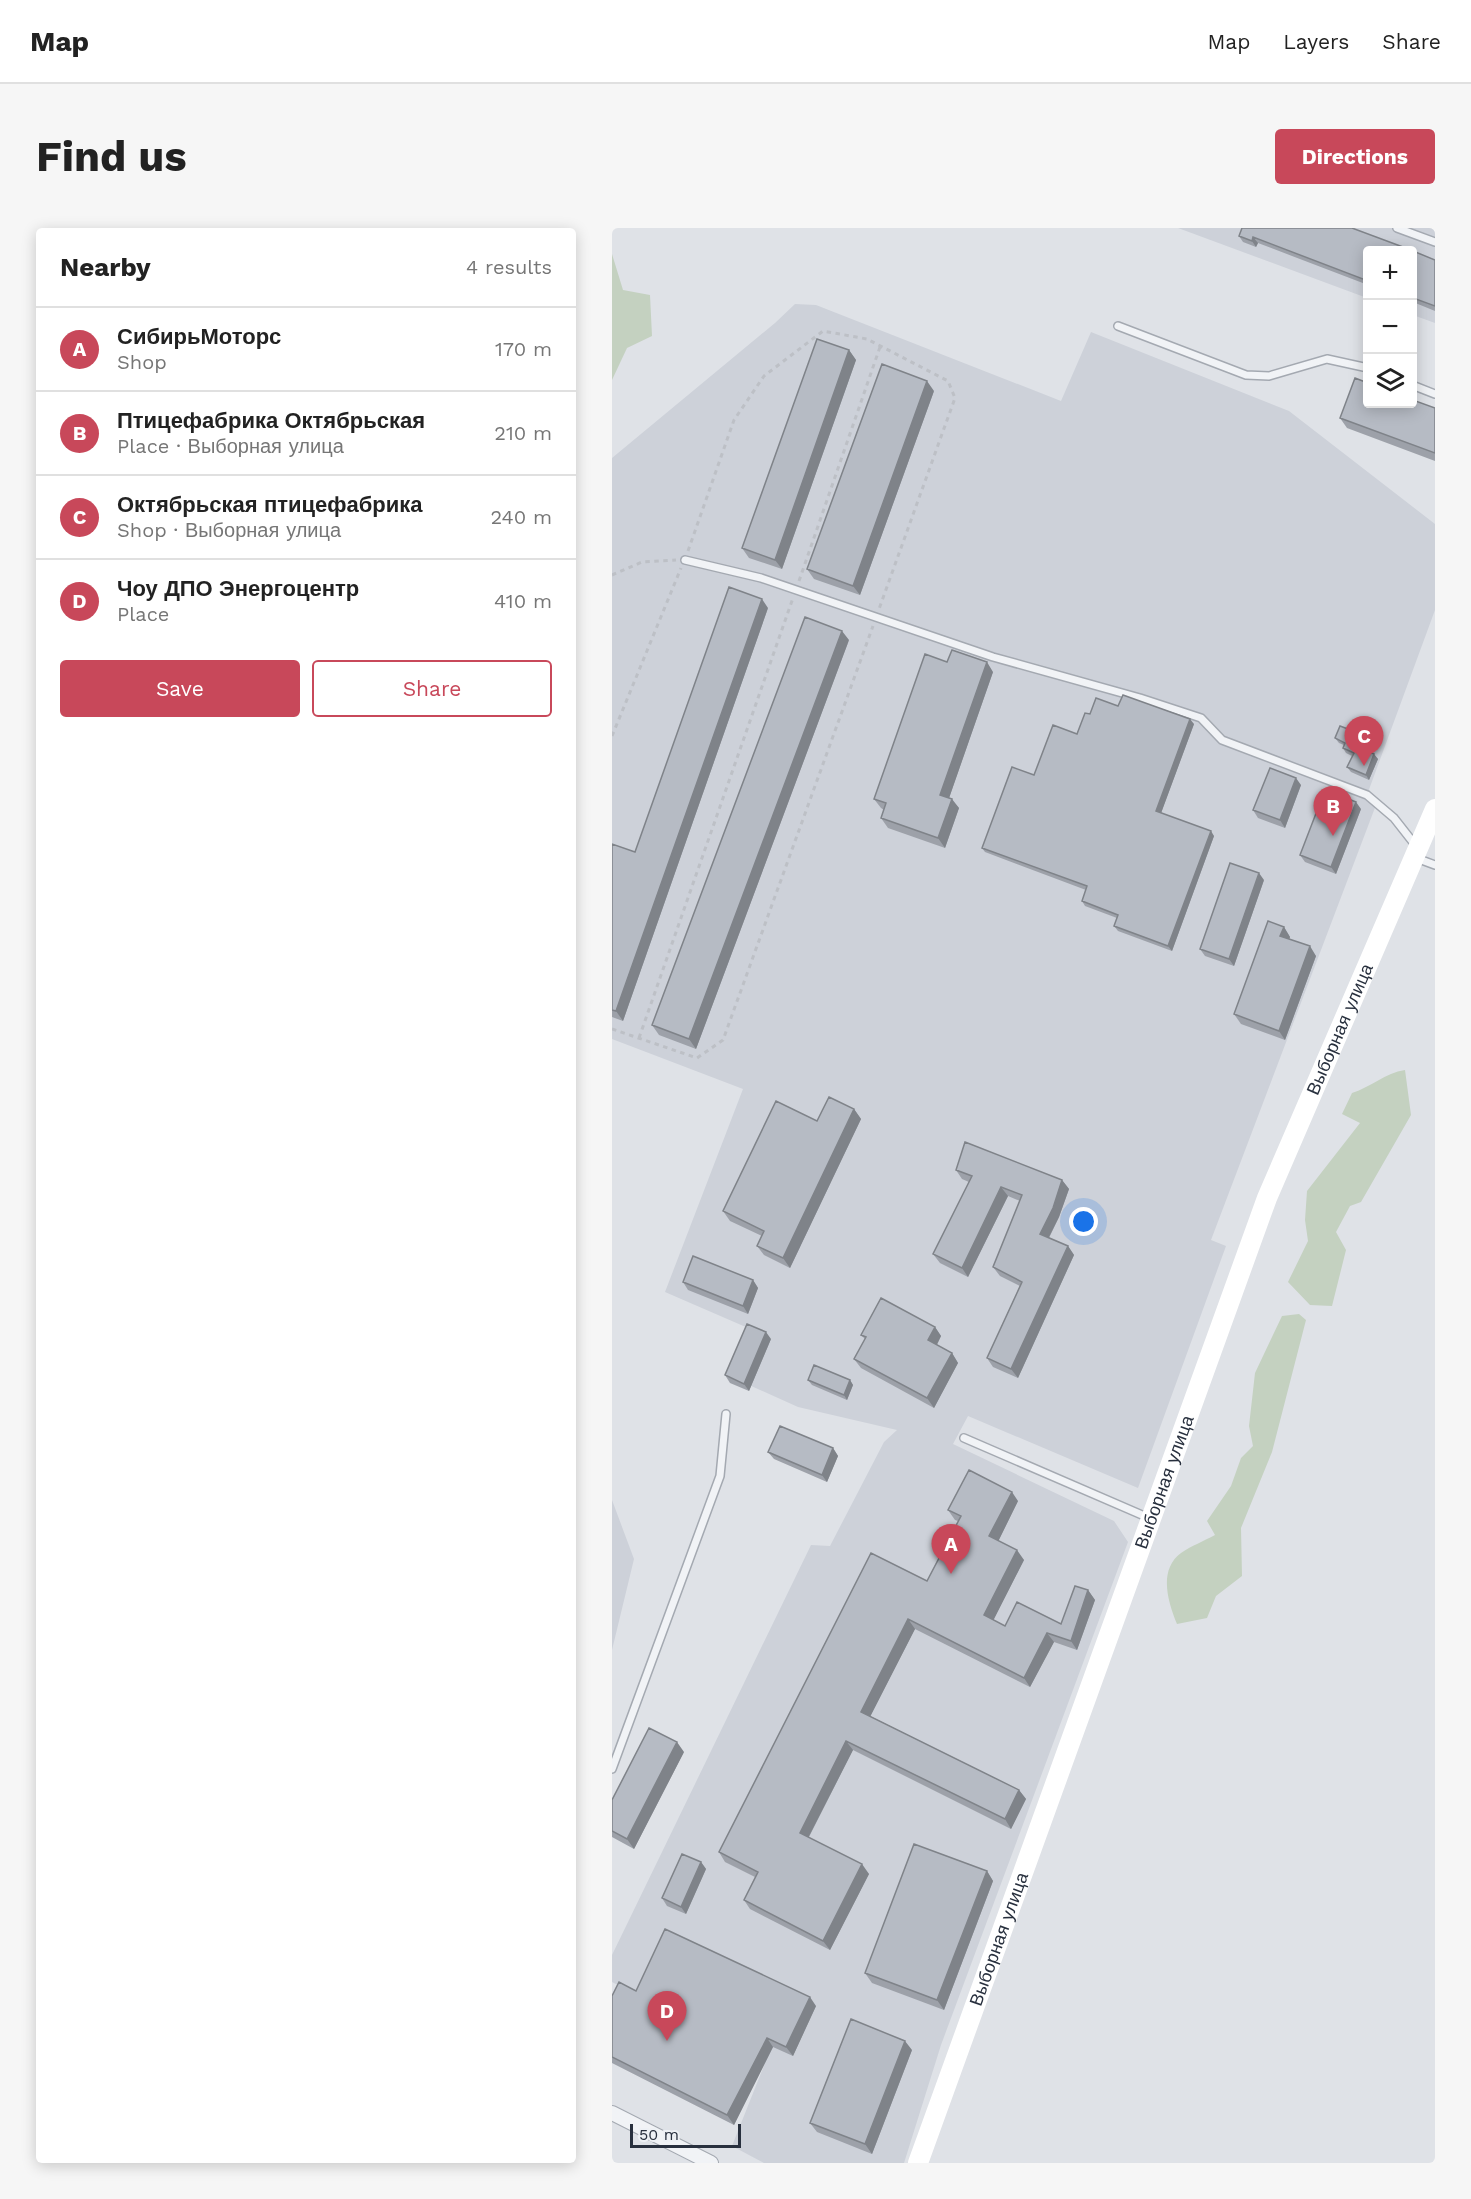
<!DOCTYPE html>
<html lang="en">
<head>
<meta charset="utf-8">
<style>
	body { margin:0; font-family:"Work Sans",sans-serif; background:#f6f6f6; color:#222 }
	.controls { position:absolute; right:18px; top:18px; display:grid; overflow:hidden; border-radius:6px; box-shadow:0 3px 15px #0003 }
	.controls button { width:54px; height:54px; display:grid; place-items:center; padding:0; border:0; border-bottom:2px solid #e0e0e0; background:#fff; color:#222; font:30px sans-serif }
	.scale { position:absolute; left:18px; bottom:15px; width:111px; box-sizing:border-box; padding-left:6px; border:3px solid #28303e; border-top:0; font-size:16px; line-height:21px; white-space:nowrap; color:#28303e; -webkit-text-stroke:4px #eef1f5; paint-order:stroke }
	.you { position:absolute; left:472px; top:994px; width:21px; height:21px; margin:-15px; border:4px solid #fff; border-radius:50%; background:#1a73e8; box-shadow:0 0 0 9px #1a73e833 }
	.badge { display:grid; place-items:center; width:39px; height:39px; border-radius:50%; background:#c8485a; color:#fff; font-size:20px; font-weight:700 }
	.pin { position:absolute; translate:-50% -50px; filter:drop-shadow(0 2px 3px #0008) }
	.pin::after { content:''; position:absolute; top:32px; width:21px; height:18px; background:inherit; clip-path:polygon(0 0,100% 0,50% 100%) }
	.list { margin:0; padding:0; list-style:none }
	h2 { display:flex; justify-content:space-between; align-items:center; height:78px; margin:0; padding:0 24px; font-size:26px }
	h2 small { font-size:20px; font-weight:400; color:#767676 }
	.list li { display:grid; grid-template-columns:39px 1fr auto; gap:18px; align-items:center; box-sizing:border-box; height:84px; padding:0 24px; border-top:2px solid #e0e0e0 }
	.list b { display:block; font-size:22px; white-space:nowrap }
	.list p { margin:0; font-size:20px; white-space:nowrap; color:#767676 }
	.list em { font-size:20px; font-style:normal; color:#767676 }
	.actions { display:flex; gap:12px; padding:18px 24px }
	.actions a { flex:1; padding:14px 0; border:2px solid #c8485a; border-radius:6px; text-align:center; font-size:21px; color:#c8485a }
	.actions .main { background:#c8485a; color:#fff }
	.icon { flex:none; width:33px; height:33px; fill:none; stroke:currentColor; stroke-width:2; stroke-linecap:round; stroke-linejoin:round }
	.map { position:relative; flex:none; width:823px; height:1935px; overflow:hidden; border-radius:6px }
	header { display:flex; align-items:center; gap:36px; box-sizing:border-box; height:84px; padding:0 30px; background:#fff; border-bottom:2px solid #e0e0e0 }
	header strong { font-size:28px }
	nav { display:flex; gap:33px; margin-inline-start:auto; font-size:21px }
	.intro { display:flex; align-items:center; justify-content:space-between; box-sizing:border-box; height:144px; padding:0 36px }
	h1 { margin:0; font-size:42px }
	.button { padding:15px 27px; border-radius:6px; background:#c8485a; color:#fff; font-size:21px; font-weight:700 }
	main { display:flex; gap:36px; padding:0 36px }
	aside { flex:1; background:#fff; border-radius:6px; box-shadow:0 3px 15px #0003 }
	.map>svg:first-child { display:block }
</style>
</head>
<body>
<header>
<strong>Map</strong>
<nav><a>Map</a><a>Layers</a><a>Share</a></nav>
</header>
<div class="intro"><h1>Find us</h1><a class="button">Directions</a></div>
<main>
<aside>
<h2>Nearby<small>4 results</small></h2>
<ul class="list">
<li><span class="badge">A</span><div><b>СибирьМоторс</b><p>Shop</p></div><em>170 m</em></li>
<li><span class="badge">B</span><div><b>Птицефабрика Октябрьская</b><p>Place · Выборная улица</p></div><em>210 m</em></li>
<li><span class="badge">C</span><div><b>Октябрьская птицефабрика</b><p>Shop · Выборная улица</p></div><em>240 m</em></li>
<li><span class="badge">D</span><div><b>Чоу ДПО Энергоцентр</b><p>Place</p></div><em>410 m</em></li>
</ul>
<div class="actions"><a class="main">Save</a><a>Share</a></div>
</aside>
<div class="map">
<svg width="823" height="1935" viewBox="0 0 823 1935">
	<rect width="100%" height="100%" fill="#dfe2e7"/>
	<!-- built -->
	<path fill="#cdd1d9" d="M566 0H823V95L801 87 800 22H756L755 70Z
		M183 76 204 77 449 173 479 104 677 183 823 296V382L755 567 764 577 599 1012 614 1018 526 1260 356 1188 341 1216 502 1293 516 1314 329 1817 292 1935H152L120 1918 153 1835 0 1754V1727L199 1317 218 1318 272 1214 285 1202 186 1179 117 1148 136 1100 53 1064 131 861 0 811V230L163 95Z
		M0 1272 22 1331 0 1422Z"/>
	<!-- green -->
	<path fill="#c4d1c0" d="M0 26 11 62 38 67 40 108 15 120 0 152Z
		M793 842 799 887 749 974 738 978 724 1004 734 1022 720 1078 698 1077 676 1054 696 1013 693 992 695 963 748 895 730 886 740 865C759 859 773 845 793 842Z
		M687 1086 694 1092 660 1224 629 1300 630 1348 604 1368 595 1390 565 1396C556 1374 546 1342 569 1325 579 1318 592 1313 603 1307L595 1293 619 1258 629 1230 641 1218 637 1198 643 1145 670 1088Z"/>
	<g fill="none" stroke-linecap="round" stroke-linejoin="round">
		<!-- service casing -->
		<g stroke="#a4a9b1" stroke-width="10">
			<path id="service" d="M785 0 823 14
				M506 98 634 147 657 148 715 131 756 140
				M800 157 823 166
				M73 332 149 350 381 429 528 470 589 490 610 512 755 567 782 590 804 618
				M804 630 823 637
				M352 1210 537 1290
				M0 1541 108 1248 114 1186"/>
		</g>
		<!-- minor casing -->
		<g stroke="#a4a9b1" stroke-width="16">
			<path id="minor" d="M0 1885 99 1935"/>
		</g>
		<!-- path -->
		<path stroke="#bdc0c6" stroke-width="3" stroke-dasharray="4.5 4.5" stroke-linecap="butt" d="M76 323 122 192 152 148 211 103 255 111 336 153 343 170 267 381
			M0 347 30 334 64 332
			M187 353 268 119
			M0 508 69 340
			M0 801 85 830 111 812 261 398
			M27 810 181 370"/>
		<!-- service -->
		<use href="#service" stroke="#f1f3f6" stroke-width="7"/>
		<!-- minor -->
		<use href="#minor" stroke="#f1f3f6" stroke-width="14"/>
		<!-- secondary -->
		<path stroke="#fff" stroke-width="20" id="s1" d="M306 1935 655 970 823 581"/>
	</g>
	<!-- wall -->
	<path fill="#9da1a9" d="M627 8 756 22V57L646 15 644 19 631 14Z
		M801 23 823 32V83L801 74Z
		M237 122 244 132 170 341 137 330 130 320Z
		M322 163 248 367 202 351 195 341Z
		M823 180V233L735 200 728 190Z
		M156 380 11 793 0 789V616L23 624Z
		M237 412 84 821 47 807 40 797Z
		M335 434 381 444 337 570 347 580 333 620 276 600 269 590 272 582 269 580 262 571Z
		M506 478 582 496 549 585 602 608 560 723 506 703 502 698 505 690 473 678 470 673 474 662 373 624 370 620 422 547 465 506 478 486Z
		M757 509 761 514 757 524 766 531 757 552 739 544 735 539 740 528 734 525 731 520 732 517 727 515 723 510Z
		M689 557 673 600 646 590 641 582Z
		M749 581 724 646 693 634 688 627Z
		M652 652 622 738 593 728 588 721Z
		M672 699 678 709 677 711 704 728 673 812 629 796 622 786Z
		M242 881 249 891 178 1040 152 1027 145 1018 150 1008 118 993 111 983Z
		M344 942 450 952 457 961 447 989 437 1010 456 1018 462 1027 406 1150 381 1139 375 1130 408 1058 388 1048 381 1039 408 973 396 968 356 1049 328 1035 321 1026 357 954 350 951Z
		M141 1052 146 1060 136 1086 76 1062 71 1054Z
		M323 1099 329 1108 325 1117 340 1125 346 1135 322 1180 249 1140 242 1131 253 1111 249 1107Z
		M159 1111 137 1163 118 1155 113 1147Z
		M196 1152H238L241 1157 235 1172 200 1157Z
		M221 1220 226 1228 215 1254 162 1231 156 1224Z
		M406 1273 386 1313 412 1332 381 1392 393 1398 449 1396 476 1362 483 1372 465 1422 442 1414 418 1459 303 1401 258 1488 407 1562 414 1571 399 1601 241 1522 197 1609 257 1646 218 1722 138 1681 132 1672 143 1649 113 1634 107 1624 315 1353 346 1293 343 1292 336 1282Z
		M72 1524 22 1621 0 1609V1572Z
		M89 1634 94 1641 74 1686 55 1678 50 1670Z
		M375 1643 381 1653 332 1782 260 1755 253 1745Z
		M24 1763 204 1778 181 1828 161 1819 122 1897 0 1835V1768Z
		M300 1822 260 1926 205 1904 198 1895Z"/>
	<!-- shaded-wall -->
	<path fill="#7f8389" d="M641 9 646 15 644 19 640 13Z
		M237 122 244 132 170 341 163 332Z
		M315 153 322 163 248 367 241 358Z
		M150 371 156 380 11 793 4 783Z
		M230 403 237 412 84 821 77 811Z
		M375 434 381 444 335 576 328 567Z
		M578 491 582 496 548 588 544 583Z
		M757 509 761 514 756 527 752 522Z
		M762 526 766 531 757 552 754 547Z
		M684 550 689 557 673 600 668 592Z
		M340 571 347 580 333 620 326 610Z
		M744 574 749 581 724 646 719 639Z
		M599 603 602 608 560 723 556 718Z
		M647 645 652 652 622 738 617 731Z
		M672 699 678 709 675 717 668 708Z
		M698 718 704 728 673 812 667 803Z
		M242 881 249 891 178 1040 171 1030Z
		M450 952 457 961 447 989 434 1015 428 1006Z
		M389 959 396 968 356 1049 350 1040Z
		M456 1018 462 1027 406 1150 399 1141Z
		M141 1052 146 1060 136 1086 131 1078Z
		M323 1099 329 1108 322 1122 316 1112Z
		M154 1104 159 1111 137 1163 132 1156Z
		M340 1125 346 1135 322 1180 315 1170Z
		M238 1152 241 1157 235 1172 232 1167Z
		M221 1220 226 1228 215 1254 210 1247Z
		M400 1264 406 1273 384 1318 377 1308Z
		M405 1322 412 1332 379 1397 372 1387Z
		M476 1362 483 1372 465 1422 459 1413Z
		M296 1391 303 1401 256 1493 249 1484Z
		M435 1405 442 1414 418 1459 412 1450Z
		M234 1513 241 1522 194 1614 188 1605Z
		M65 1514 72 1524 22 1621 15 1611Z
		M407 1562 414 1571 399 1601 393 1591Z
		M89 1634 94 1641 74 1686 69 1679Z
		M250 1636 257 1646 218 1722 211 1713Z
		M375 1643 381 1653 332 1782 325 1772Z
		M198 1769 204 1778 181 1828 174 1819Z
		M155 1810 161 1819 122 1897 115 1887Z
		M293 1813 300 1822 260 1926 253 1916Z"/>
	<!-- building -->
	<path fill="#b6bbc4" stroke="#7f8389" stroke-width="1.5" d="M630 0H740L799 22H756V53L641 9 640 13 627 8Z
		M801 23 823 32V78L801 70Z
		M205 111 237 122 163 332 130 320Z
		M270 136 315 153 241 358 195 341Z
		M743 150 756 155V176H801V172L823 180V225L728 190Z
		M117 359 150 371 4 783 0 782V616L23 624Z
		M193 389 230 403 77 811 40 797Z
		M340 422 375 434 328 567 340 571 326 610 269 590 274 575 262 571 313 426 335 434Z
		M511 467 578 491 544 583 599 603 556 718 502 698 506 687 470 673 475 658 370 620 400 539 422 547 441 497 465 506 473 485 478 486 484 470 506 478Z
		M728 498 757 509 752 522 762 526 754 547 735 539 742 525 731 520 733 515 723 510Z
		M658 540 684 550 668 592 641 582Z
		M713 562 744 574 719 639 688 627Z
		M618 635 647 645 617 731 588 721Z
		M656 693 672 699 668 708 698 718 667 803 622 786Z
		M217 869 242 881 171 1030 145 1018 152 1003 111 983 164 873 205 893Z
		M353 914 450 952 441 980 428 1006 456 1018 399 1141 375 1130 410 1054 381 1039 410 967 389 959 350 1040 321 1026 360 948 344 942Z
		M81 1028 141 1052 131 1078 71 1054Z
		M269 1070 323 1099 316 1112 340 1125 315 1170 242 1131 254 1109 249 1107Z
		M135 1096 154 1104 132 1156 113 1147Z
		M202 1137 238 1152 232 1167 196 1152Z
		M168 1198 221 1220 210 1247 156 1224Z
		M357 1242 400 1264 377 1308 405 1322 372 1387 393 1398 405 1374 449 1396 463 1358 476 1362 459 1413 435 1405 412 1450 296 1391 249 1484 407 1562 393 1591 234 1513 188 1605 250 1636 211 1713 132 1672 146 1644 107 1624 259 1325 315 1353 349 1288 336 1282Z
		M37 1500 65 1514 15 1611 0 1603V1572Z
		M302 1616 375 1643 325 1772 253 1745Z
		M70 1626 89 1634 69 1679 50 1670Z
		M53 1701 198 1769 174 1819 155 1810 115 1887 0 1829V1768L7 1754 24 1763Z
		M239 1791 293 1813 253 1916 198 1895Z"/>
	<g text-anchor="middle" stroke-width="5" stroke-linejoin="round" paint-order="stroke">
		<!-- street labels -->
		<g font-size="18" fill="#28303e" stroke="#eef1f5">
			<text dy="6" stroke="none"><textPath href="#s1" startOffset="1210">Выборная улица</textPath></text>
			<text dy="6" stroke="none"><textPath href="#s1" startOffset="724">Выборная улица</textPath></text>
			<text dy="6" stroke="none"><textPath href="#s1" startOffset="238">Выборная улица</textPath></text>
		</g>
	</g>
</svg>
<div class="controls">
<button>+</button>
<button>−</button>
<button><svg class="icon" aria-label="layers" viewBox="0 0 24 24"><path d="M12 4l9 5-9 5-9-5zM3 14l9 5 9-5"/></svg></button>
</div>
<div class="scale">50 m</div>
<div class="you"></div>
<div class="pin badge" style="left:339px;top:1346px">A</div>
<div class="pin badge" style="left:721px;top:608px">B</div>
<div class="pin badge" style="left:752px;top:538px">C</div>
<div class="pin badge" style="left:55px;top:1813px">D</div>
</div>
</main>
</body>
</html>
